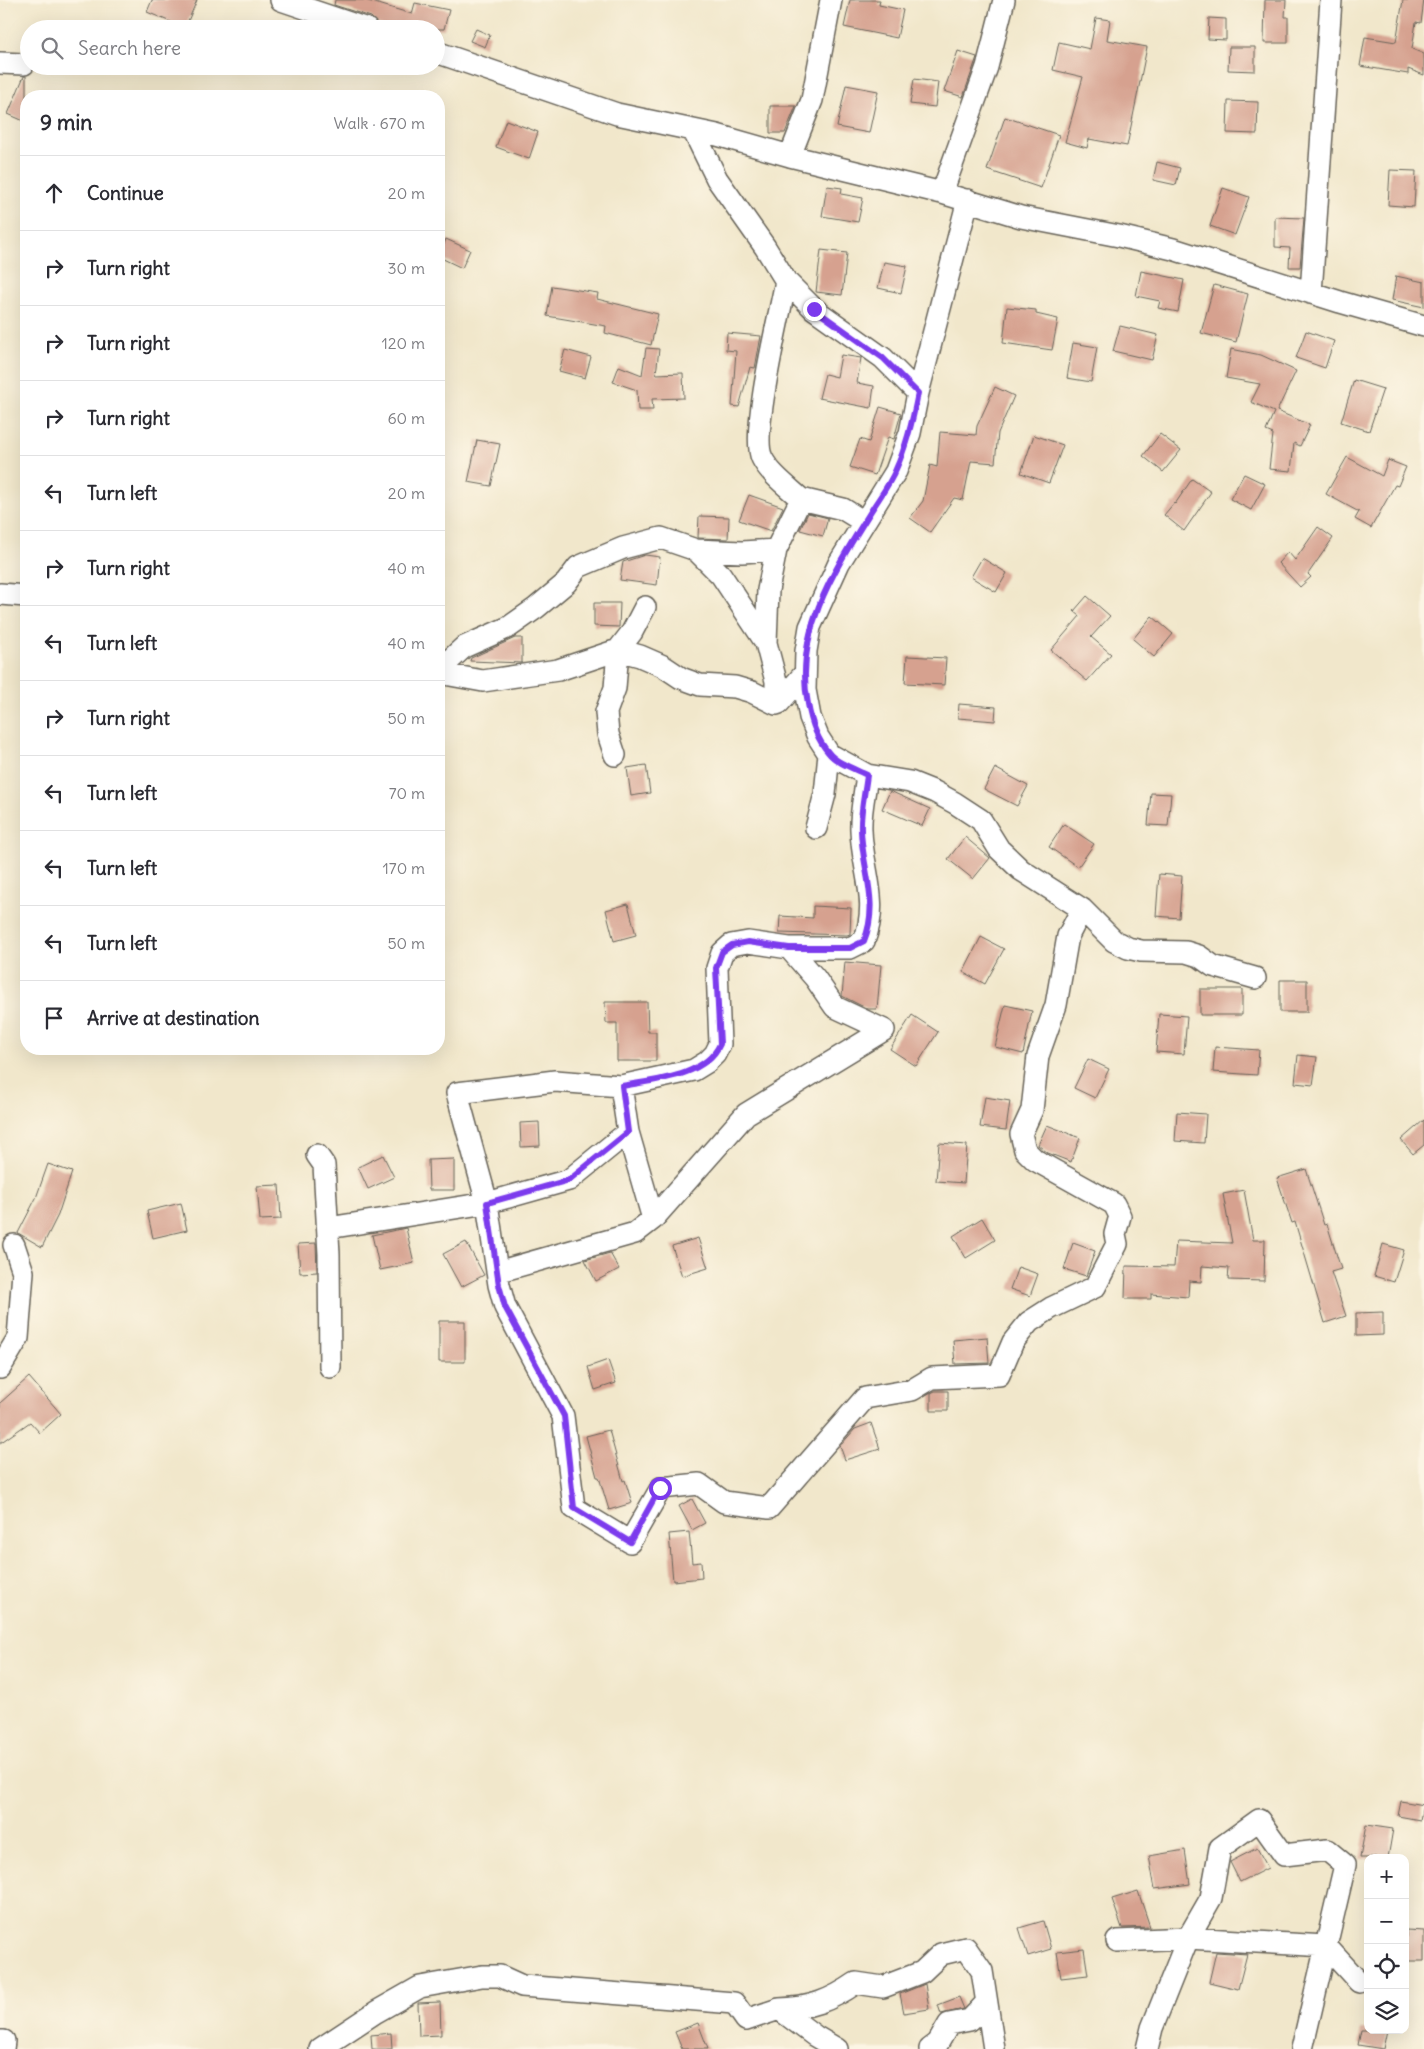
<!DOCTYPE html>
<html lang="en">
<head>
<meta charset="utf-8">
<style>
	body { margin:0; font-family:Delius,sans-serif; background:#f2f2f3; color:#2b2b33 }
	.controls { position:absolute; right:15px; bottom:15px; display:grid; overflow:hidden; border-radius:10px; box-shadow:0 5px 20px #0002 }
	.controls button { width:45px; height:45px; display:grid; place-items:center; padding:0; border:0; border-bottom:1px solid #e1e1e2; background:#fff; color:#2b2b33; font:25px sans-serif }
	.stop { position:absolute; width:15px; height:15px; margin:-11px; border:4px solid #7c3aed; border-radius:50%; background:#fff }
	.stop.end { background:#7c3aed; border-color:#fff; box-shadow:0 1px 5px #0008 }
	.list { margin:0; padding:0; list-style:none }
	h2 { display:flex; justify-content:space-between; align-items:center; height:65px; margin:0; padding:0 20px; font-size:21px }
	h2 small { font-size:16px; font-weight:400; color:#7c7c81 }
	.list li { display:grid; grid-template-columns:32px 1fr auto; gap:15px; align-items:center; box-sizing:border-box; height:75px; padding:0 20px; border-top:1px solid #e1e1e2 }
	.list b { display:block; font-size:19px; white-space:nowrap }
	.list em { font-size:16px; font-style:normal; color:#7c7c81 }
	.icon { flex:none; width:28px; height:28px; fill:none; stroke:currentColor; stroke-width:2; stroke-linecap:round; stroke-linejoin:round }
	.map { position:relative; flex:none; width:1424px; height:2049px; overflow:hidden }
	.search { position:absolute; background:#fff; box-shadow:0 5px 20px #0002; left:20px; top:20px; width:425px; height:55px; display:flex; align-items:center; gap:12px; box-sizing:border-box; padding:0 18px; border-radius:28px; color:#7c7c81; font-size:19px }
	.panel { position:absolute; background:#fff; box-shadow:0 5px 20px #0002; left:20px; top:90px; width:425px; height:965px; border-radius:20px }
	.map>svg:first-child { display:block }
</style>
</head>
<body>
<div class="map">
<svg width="1424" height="2049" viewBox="0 0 1424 2049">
	<rect width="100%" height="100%" fill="#fcf5e5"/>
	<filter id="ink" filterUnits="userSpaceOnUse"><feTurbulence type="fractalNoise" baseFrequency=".02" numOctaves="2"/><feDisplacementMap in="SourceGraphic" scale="10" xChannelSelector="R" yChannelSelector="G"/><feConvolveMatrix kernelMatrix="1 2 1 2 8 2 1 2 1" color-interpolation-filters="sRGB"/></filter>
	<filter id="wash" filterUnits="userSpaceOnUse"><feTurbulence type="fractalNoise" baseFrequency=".0096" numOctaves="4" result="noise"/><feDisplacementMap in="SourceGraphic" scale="20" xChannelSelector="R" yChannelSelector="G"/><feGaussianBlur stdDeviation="1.12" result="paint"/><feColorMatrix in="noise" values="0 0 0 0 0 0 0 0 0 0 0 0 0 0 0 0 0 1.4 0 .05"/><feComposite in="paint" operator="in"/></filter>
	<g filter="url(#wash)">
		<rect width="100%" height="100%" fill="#f1e7cb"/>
		<g id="blocks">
			<!-- building -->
			<path fill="#d6a18f" d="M152 0H197L185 28 147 12Z
				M335 0H365L412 14 415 3 449 10 444 29H394L378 24 371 17 334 5Z
				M850 0H880L879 5 903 10 897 38 844 27Z
				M1265 0H1286L1285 17H1288V43H1264Z
				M1403 0H1424L1421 23 1416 22 1412 49 1424 54V75L1408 69V74L1360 66 1365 37 1396 42Z
				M1096 18 1110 20 1107 40 1147 47 1127 146 1089 139 1087 148 1065 142 1083 77 1053 70 1059 42 1090 49Z
				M1209 18 1226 19V40L1208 39Z
				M476 29 490 35 485 47 470 41Z
				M1229 47H1255V71L1228 70Z
				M958 51 977 57 963 97 944 91Z
				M24 76H26V122L8 114Z
				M914 79 938 82 935 107 910 104Z
				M846 85 878 91 869 133 837 127Z
				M1228 101 1258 102 1257 134 1227 133Z
				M770 106H796L785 133H770Z
				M1005 117 1059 135 1041 188 987 170Z
				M506 120 538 132 529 159 496 147Z
				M1157 162 1180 168 1176 185 1153 180Z
				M1390 170 1416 171 1414 207 1388 205Z
				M827 186 842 188 841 194 863 198 858 222 822 216Z
				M1223 188 1249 197 1235 235 1210 226Z
				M1275 217 1304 218 1300 267H1289L1290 248 1275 247Z
				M446 239 470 250 462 268 439 257Z
				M821 250 847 253 842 295 816 292Z
				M884 262 907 266 901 293 878 288Z
				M1141 271 1184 280 1178 312 1158 308 1160 301 1136 296Z
				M1396 276 1424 282V307L1392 300Z
				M1214 285 1248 294 1236 342 1201 333Z
				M552 286 598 293 597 299 658 314 651 345 605 333 606 326 547 316Z
				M1007 307 1036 310V314L1058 319 1052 350 1003 343Z
				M1120 326 1158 335 1152 360 1113 351Z
				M1306 331 1334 341 1325 368 1296 358Z
				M727 333 761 336 755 368 750 367 739 407 732 406 736 351 726 350Z
				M1073 343 1097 347 1091 382 1067 378Z
				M646 348 659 349 656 374 683 373 684 398 652 399 653 410H638L637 390 613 382 619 366 642 375Z
				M1231 349 1261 355 1296 371 1277 411 1310 425 1300 446 1294 443 1291 471 1269 469 1273 434 1266 431 1274 412 1251 402 1260 384 1226 378Z
				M565 350 591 357 585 378 559 371Z
				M841 355 861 358 857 383 874 386 871 408 819 398 825 374 837 377Z
				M1354 380 1383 389 1369 431 1341 422Z
				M995 387 1014 396 998 433 995 463 971 461 963 500 954 498 930 532 910 518 923 501 930 465 937 467 940 432 976 435 977 426Z
				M880 407 901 413 894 439 888 437 875 475 850 467 860 439 869 442Z
				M1160 434 1181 450 1163 472 1143 456Z
				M1034 435 1063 445 1049 483 1021 473Z
				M477 440 500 444 491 486 468 482Z
				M1347 457 1382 476 1388 460 1406 467 1398 486 1395 485 1371 528 1355 519 1359 512 1326 494Z
				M1244 474 1265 484 1251 510 1230 499Z
				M1192 479 1211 492 1184 531 1164 515 1174 503 1175 504Z
				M749 495 783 507 771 531 739 520Z
				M808 513 828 518 823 536 800 530Z
				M699 516 729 517 728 539 698 538Z
				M1318 527 1333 538 1308 574 1311 577 1300 587 1278 563 1288 552 1295 560Z
				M645 555 660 557 657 585 620 580 623 562Z
				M982 558 1007 573 996 592 971 577Z
				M1087 596 1110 616 1091 637 1111 654 1087 681 1051 650 1080 616 1074 611Z
				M594 603H620L619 627 594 626Z
				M1152 616 1173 634 1154 657 1133 639Z
				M515 638H522V663L470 661 471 658Z
				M907 656 946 658 944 685 905 683Z
				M959 704 996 707 995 721 958 718Z
				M646 765 650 793 631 796 627 768Z
				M995 768 1028 786 1017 806 984 789Z
				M890 791 930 809 922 826 882 809Z
				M1151 793 1171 794 1168 826 1148 825Z
				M1064 824 1094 844 1078 867 1049 847Z
				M965 837 990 858 973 879 948 859Z
				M1159 874 1182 876 1179 918 1156 916Z
				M628 904 636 935 614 941 606 910Z
				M813 906 851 908 850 934 847 935 779 933 780 916 813 918Z
				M981 937 1004 949 985 984 963 972Z
				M845 962 881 965 877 1009H868L842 996Z
				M1280 980H1307V1012H1280Z
				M1200 989H1242V1015H1200Z
				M605 1002H647L648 1032H656V1061H617V1023H606Z
				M1005 1005 1032 1011 1023 1054 995 1047Z
				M1159 1014 1187 1016 1184 1054 1156 1052Z
				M912 1015 938 1032 916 1066 890 1049Z
				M1215 1047 1259 1050 1257 1075 1213 1072Z
				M1298 1055 1317 1057 1313 1085 1295 1083Z
				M1088 1059 1109 1069 1095 1098 1074 1088Z
				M985 1097 1010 1101 1006 1130 980 1127Z
				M1177 1112 1206 1114 1204 1143 1175 1141Z
				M1424 1120V1145L1413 1154 1401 1140Z
				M539 1122 540 1146 521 1147 520 1123Z
				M1047 1125 1080 1138 1071 1162 1048 1153 1038 1145Z
				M939 1143 967 1145 964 1183 936 1181Z
				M383 1155 394 1177 368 1189 358 1167Z
				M454 1159V1190H429L428 1160Z
				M48 1164 72 1172 58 1215 42 1247 18 1233 36 1198Z
				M1306 1169 1324 1225 1327 1224 1341 1269 1331 1272 1346 1316 1325 1323 1295 1222 1292 1223 1277 1178Z
				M279 1185 281 1219 260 1220 257 1186Z
				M1244 1190 1253 1240H1265L1264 1281 1228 1280 1229 1268 1202 1266 1201 1282 1189 1281 1188 1297 1151 1294V1299H1125L1126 1266 1174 1267 1176 1241 1232 1243 1223 1194Z
				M181 1203 187 1230 153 1238 147 1211Z
				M982 1218 995 1240 966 1258 953 1236Z
				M406 1228 414 1263 380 1270 372 1235Z
				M698 1238 708 1268 682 1276 672 1246Z
				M466 1242 484 1275 461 1287 443 1254Z
				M316 1243 317 1272 300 1273 298 1244Z
				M1073 1243 1095 1251 1086 1276 1064 1269Z
				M1383 1244 1404 1250 1394 1282 1374 1276Z
				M610 1253 619 1269 596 1281 585 1260Z
				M1018 1267 1038 1274 1030 1296 1010 1289Z
				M1383 1312V1335L1356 1336V1313Z
				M439 1321H465V1362H439Z
				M987 1337 989 1363 955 1364 953 1340Z
				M608 1360 616 1383 595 1390 588 1367Z
				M29 1377 61 1414 40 1433 30 1422 0 1443V1403Z
				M935 1391H948V1411H931V1393Z
				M871 1423 880 1449 845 1460 840 1446 855 1429Z
				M609 1430 623 1481 625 1480 632 1503 609 1510 599 1477H597L586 1436Z
				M692 1499 705 1523 692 1530 679 1506Z
				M689 1532 692 1563 701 1562 702 1578 673 1581 669 1534Z
				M1401 1801 1423 1805 1420 1820 1398 1816Z
				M1366 1825 1393 1829 1388 1858H1360Z
				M1257 1848 1268 1868 1240 1882 1230 1862Z
				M1185 1850 1190 1884 1155 1889 1149 1856Z
				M1138 1891 1150 1927 1122 1928 1112 1899Z
				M1043 1921 1051 1949 1028 1956 1019 1928Z
				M1406 1930 1424 1931V1961H1406Z
				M1084 1949 1088 1975 1061 1978 1057 1952Z
				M1216 1952 1247 1954 1238 1989 1209 1982Z
				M925 1984 929 2009 904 2013 900 1994Z
				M959 1997 964 2009 941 2014 938 2005Z
				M440 2002 441 2035 419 2036 418 2003Z
				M698 2023 708 2049H682L675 2032Z
				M1361 2030H1387L1383 2049 1358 2045Z
				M391 2033 392 2049H372L371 2035Z"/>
		</g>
	</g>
	<g filter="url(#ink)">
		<use href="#blocks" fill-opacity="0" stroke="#676359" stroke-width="1"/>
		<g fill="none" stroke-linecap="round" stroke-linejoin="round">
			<!-- minor casing -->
			<g stroke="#676359" stroke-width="24">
				<path id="minor" d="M281 0 367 29
					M436 52 617 114 717 135 790 156 942 193 1021 217 1119 236 1173 249 1340 302 1424 326
					M0 63 24 64
					M693 130 717 179 765 247 786 281 814 309 883 358 918 393
					M790 156 812 100 831 0
					M942 193 987 67 1004 0
					M968 200 918 393 910 433 896 471 839 563 810 627 806 651 805 690 810 717 818 737 829 754 867 775 910 782 935 792 955 803 981 820 999 849 1021 870 1082 909 1114 941 1128 948 1141 951 1186 952 1199 956 1213 966 1255 978
					M786 281C780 313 750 434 762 458 770 474 788 487 801 499
					M1311 293 1331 0
					M696 550 721 575 766 643
					M0 594 26 596
					M439 670 464 647 509 627 536 608 566 583 578 567 623 548 661 538 696 550 742 552 776 550
					M439 673 483 681 558 670 618 650 632 632 645 607
					M776 703V681L766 643 768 590 776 550 801 499 843 509 864 522
					M615 755 608 734 606 712 615 688 618 650 640 656 663 666 681 678 700 685 735 687 752 692 776 704 779 703 805 673
					M867 775C865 793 860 812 861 830 862 870 880 901 864 941L850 948H789L748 942 731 945 722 953 717 968 720 1044 715 1054 707 1062 694 1070 621 1086 555 1081 457 1093 487 1203 499 1285 505 1307 563 1416 574 1508 630 1542 661 1488 699 1484 724 1502 769 1508 865 1398 912 1390 932 1378 999 1375 1013 1342 1029 1322 1051 1308 1095 1287 1117 1244 1115 1234 1120 1216 1114 1204 1035 1160 1025 1150 1021 1134 1032 1110 1038 1056 1056 1005 1068 936 1082 909
					M816 828 825 794 829 754
					M789 948 815 978 835 1007 884 1030
					M621 1086 628 1132 653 1219
					M317 1155 324 1165 329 1254 330 1367
					M328 1228 487 1203 569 1180 628 1132
					M497 1272 635 1233 653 1219 746 1114 884 1030
					M0 1368 18 1338 23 1272 14 1245
					M1117 1941 1188 1938 1326 1946 1359 1982
					M779 2009C810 2008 830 2001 856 1983L883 1987 922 1972 941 1954 966 1948 982 1971 994 2049
					M0 2041H4L3 2049
					M320 2049 376 2012 420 1987 482 1976H500L522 1986 734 2003 746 2020 779 2009 815 2036 837 2049
					M930 2049 938 2043 949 2024 970 2020 986 2003
					M1147 2049 1152 2028 1188 1938 1211 1898 1220 1848 1259 1820 1284 1855 1327 1850 1345 1865 1302 2049"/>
			</g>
			<!-- minor -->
			<use href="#minor" stroke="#fff" stroke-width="21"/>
		</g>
	</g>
	<g fill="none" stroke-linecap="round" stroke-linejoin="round" filter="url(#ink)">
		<!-- route -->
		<path stroke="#7c3aed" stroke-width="6" d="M660 1488 630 1542 574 1508 564 1416 505 1307 499 1285 487 1203 569 1180 628 1132 622 1086C654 1080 705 1077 720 1044L716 968 722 952 732 945 748 942 789 948H850L864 941C880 901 862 870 861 830 860 812 865 793 867 775 855 769 836 763 828 752 817 739 811 721 808 704 793 633 835 569 871 511 879 498 890 484 896 469 907 445 913 419 918 393L883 358 814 309"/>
	</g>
</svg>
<div class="controls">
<button>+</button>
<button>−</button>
<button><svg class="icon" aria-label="locate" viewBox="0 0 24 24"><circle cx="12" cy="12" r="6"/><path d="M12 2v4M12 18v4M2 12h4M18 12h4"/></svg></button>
<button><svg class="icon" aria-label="layers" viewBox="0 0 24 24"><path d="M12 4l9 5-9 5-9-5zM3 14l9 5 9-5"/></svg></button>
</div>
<div class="stop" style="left:660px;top:1488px"></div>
<div class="stop end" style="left:814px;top:309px"></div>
<div class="search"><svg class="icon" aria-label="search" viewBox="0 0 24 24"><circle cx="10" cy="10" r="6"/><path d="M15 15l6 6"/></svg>Search here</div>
<section class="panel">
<h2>9 min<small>Walk · 670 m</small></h2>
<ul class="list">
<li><svg class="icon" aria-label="ahead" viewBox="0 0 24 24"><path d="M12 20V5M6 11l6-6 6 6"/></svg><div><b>Continue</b></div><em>20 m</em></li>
<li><svg class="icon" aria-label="right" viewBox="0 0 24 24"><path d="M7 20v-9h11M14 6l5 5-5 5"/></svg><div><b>Turn right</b></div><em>30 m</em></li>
<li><svg class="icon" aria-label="right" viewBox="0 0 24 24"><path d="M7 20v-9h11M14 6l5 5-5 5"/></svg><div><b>Turn right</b></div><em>120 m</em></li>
<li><svg class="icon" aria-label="right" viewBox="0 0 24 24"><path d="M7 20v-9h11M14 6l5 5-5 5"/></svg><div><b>Turn right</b></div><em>60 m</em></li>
<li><svg class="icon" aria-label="left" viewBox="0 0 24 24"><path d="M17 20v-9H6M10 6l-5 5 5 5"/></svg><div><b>Turn left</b></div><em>20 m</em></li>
<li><svg class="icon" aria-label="right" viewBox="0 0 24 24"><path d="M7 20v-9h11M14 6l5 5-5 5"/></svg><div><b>Turn right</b></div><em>40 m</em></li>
<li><svg class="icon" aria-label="left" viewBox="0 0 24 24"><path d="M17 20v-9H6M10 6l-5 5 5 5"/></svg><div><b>Turn left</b></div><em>40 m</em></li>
<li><svg class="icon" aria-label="right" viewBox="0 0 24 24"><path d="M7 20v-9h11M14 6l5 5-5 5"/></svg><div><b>Turn right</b></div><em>50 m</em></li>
<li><svg class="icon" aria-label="left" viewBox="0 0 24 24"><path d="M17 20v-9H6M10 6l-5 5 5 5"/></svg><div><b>Turn left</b></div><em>70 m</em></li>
<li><svg class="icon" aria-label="left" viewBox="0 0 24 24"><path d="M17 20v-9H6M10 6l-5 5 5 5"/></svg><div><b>Turn left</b></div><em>170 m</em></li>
<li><svg class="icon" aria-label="left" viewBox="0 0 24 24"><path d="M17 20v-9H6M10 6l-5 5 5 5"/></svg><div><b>Turn left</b></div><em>50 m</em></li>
<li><svg class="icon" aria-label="arrive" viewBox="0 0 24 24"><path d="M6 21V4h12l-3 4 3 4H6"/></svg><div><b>Arrive at destination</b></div></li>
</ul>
</section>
</div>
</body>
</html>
